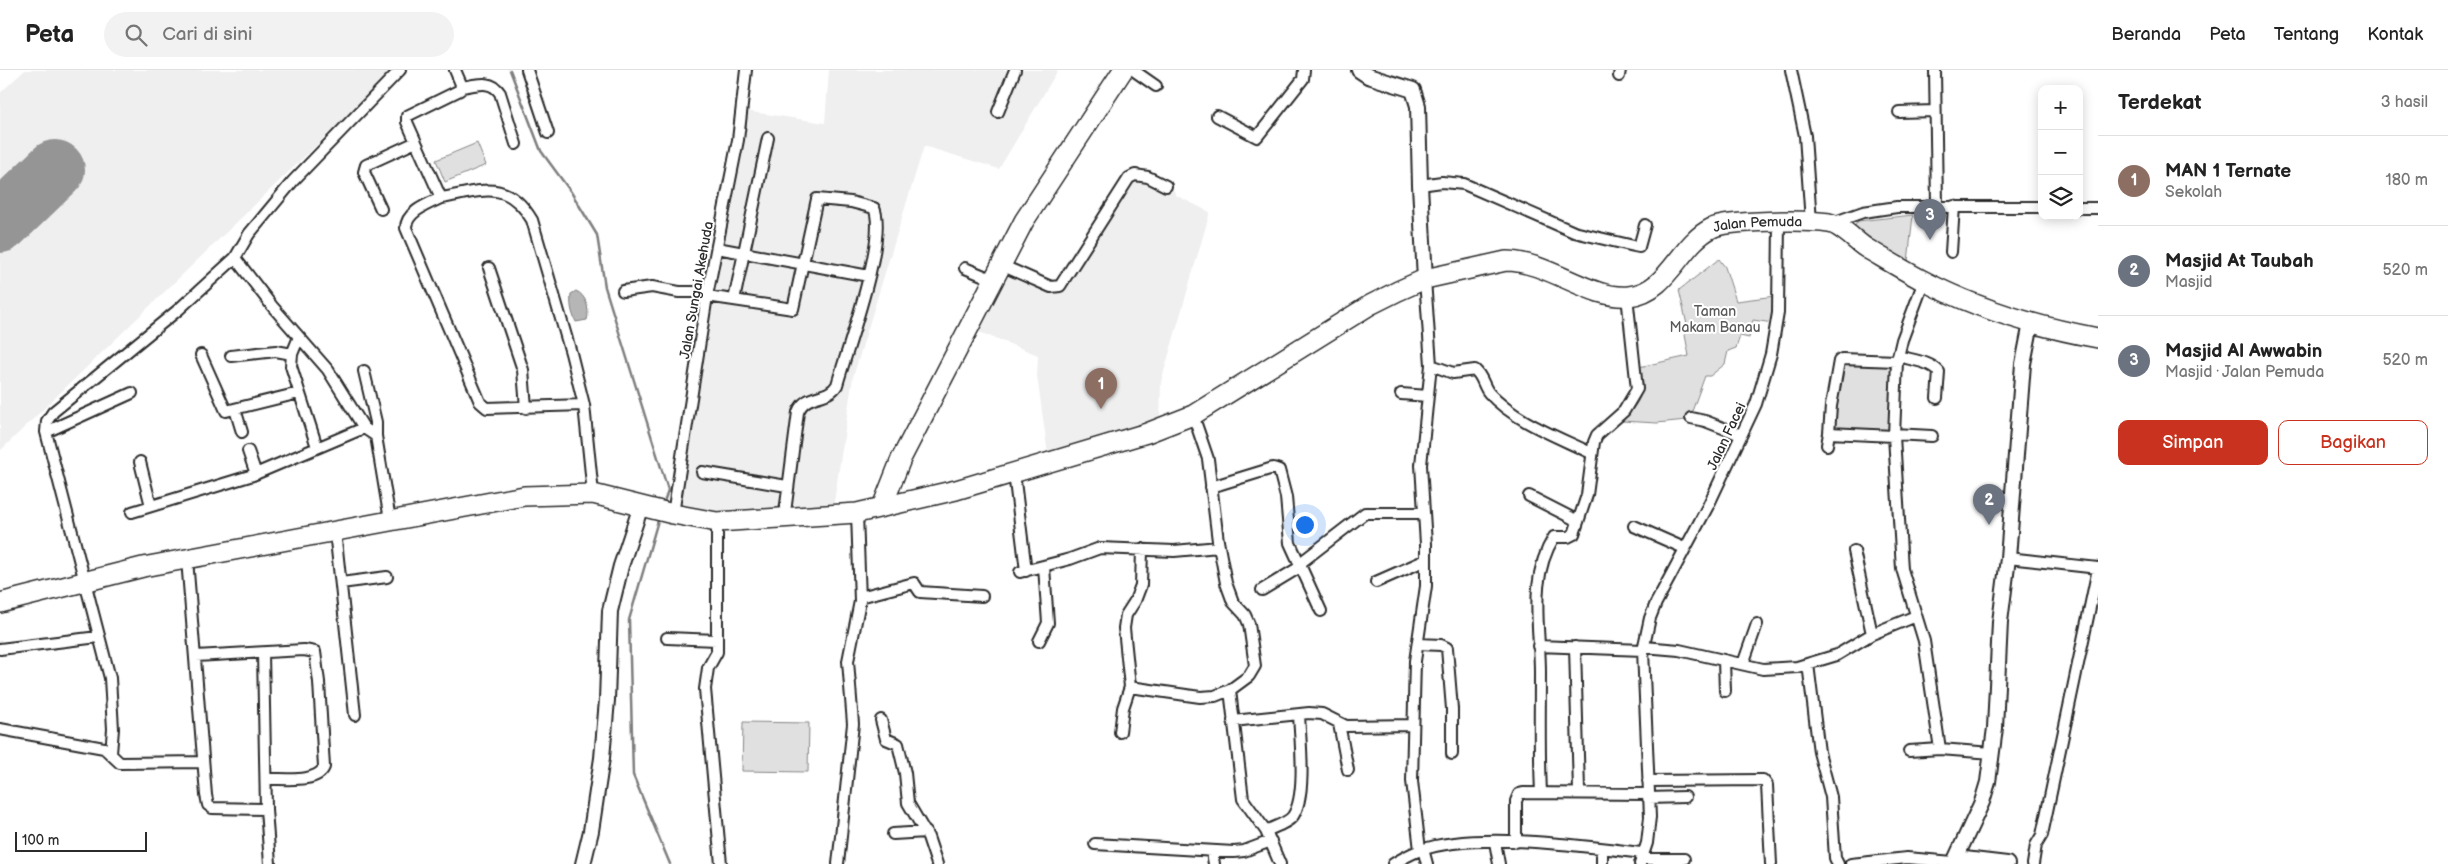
<!DOCTYPE html>
<html lang="id">
<head>
<meta charset="utf-8">
<style>
	body { margin:0; font-family:"Balsamiq Sans",sans-serif; background:#f2f2f2; color:#222 }
	.controls { position:absolute; right:15px; top:15px; display:grid; overflow:hidden; border-radius:10px; box-shadow:0 2px 12px #0003 }
	.controls button { width:45px; height:45px; display:grid; place-items:center; padding:0; border:0; border-bottom:1px solid #e0e0e0; background:#fff; color:#222; font:25px sans-serif }
	.scale { position:absolute; left:15px; bottom:12px; width:132px; box-sizing:border-box; padding-left:5px; border:2px solid #2b2b2b; border-top:0; font-size:14px; line-height:18px; white-space:nowrap; color:#2b2b2b; -webkit-text-stroke:4px #fff; paint-order:stroke }
	.you { position:absolute; left:1304px; top:454px; width:18px; height:18px; margin:-12px; border:4px solid #fff; border-radius:50%; background:#1a73e8; box-shadow:0 0 0 8px #1a73e833 }
	.badge { display:grid; place-items:center; width:32px; height:32px; border-radius:50%; background:#c8321e; color:#fff; font-size:16px; font-weight:700 }
	.pin { position:absolute; translate:-50% -41px; filter:drop-shadow(0 1px 2px #0008) }
	.pin::after { content:''; position:absolute; top:26px; width:18px; height:15px; background:inherit; clip-path:polygon(0 0,100% 0,50% 100%) }
	.list { margin:0; padding:0; list-style:none }
	h2 { display:flex; justify-content:space-between; align-items:center; height:65px; margin:0; padding:0 20px; font-size:21px }
	h2 small { font-size:16px; font-weight:400; color:#767676 }
	.list li { display:grid; grid-template-columns:32px 1fr auto; gap:15px; align-items:center; box-sizing:border-box; height:90px; padding:0 20px; border-top:1px solid #e0e0e0 }
	.list b { display:block; font-size:19px; white-space:nowrap }
	.list p { margin:0; font-size:16px; white-space:nowrap; color:#767676 }
	.list em { font-size:16px; font-style:normal; color:#767676 }
	.actions { display:flex; gap:10px; padding:15px 20px }
	.actions a { flex:1; padding:11px 0; border:1px solid #c8321e; border-radius:10px; text-align:center; font-size:18px; color:#c8321e }
	.actions .main { background:#c8321e; color:#fff }
	.icon { flex:none; width:28px; height:28px; fill:none; stroke:currentColor; stroke-width:2; stroke-linecap:round; stroke-linejoin:round }
	.map { position:relative; flex:none; width:2098px; height:794px; overflow:hidden }
	header { display:flex; align-items:center; gap:30px; box-sizing:border-box; height:70px; padding:0 25px; background:#fff; border-bottom:1px solid #e0e0e0 }
	header strong { font-size:24px }
	nav { display:flex; gap:28px; margin-inline-start:auto; font-size:18px }
	.search { width:350px; height:45px; background:#f2f2f2; display:flex; align-items:center; gap:12px; box-sizing:border-box; padding:0 18px; border-radius:28px; color:#767676; font-size:19px }
	main { display:flex }
	aside { flex:1; background:#fff }
	.map>svg:first-child { display:block }
</style>
</head>
<body>
<header>
<strong>Peta</strong>
<div class="search"><svg class="icon" aria-label="search" viewBox="0 0 24 24"><circle cx="10" cy="10" r="6"/><path d="M15 15l6 6"/></svg>Cari di sini</div>
<nav><a>Beranda</a><a>Peta</a><a>Tentang</a><a>Kontak</a></nav>
</header>
<main>
<div class="map">
<svg width="2098" height="794" viewBox="0 0 2098 794">
	<rect width="100%" height="100%" fill="#fff"/>
	<filter id="ink" filterUnits="userSpaceOnUse"><feTurbulence type="fractalNoise" baseFrequency=".02" numOctaves="2"/><feDisplacementMap in="SourceGraphic" scale="10" xChannelSelector="R" yChannelSelector="G"/><feConvolveMatrix kernelMatrix="1 2 1 2 8 2 1 2 1" color-interpolation-filters="sRGB"/></filter>
	<g filter="url(#ink)">
		<!-- built -->
		<path fill="#efefef" d="M25 0H394L0 381V23Z
			M829 0H1058L999 99 924 76 853 307 832 445 738 446 690 441 678 435 711 232 746 41 825 53Z
			M1136 100 1171 116 1177 126 1210 142 1161 312 1160 353 1048 384 1037 306 1038 285 979 262 1010 193 1059 213Z"/>
		<!-- green -->
		<path fill="#e0e0e0" stroke="#868686" d="M477 73 486 95 445 112 436 90Z
			M1913 145 1908 192 1857 161 1854 157 1858 151Z
			M1719 189 1725 197 1736 231 1775 226 1773 253 1753 250 1749 268 1740 266 1736 278 1728 281 1725 294 1710 306H1705L1691 344 1686 350 1657 353 1622 351C1641 330 1645 326 1639 297L1689 286 1684 260 1688 259 1679 220Z
			M1840 293 1892 295 1890 365 1830 361Z
			M743 652 809 653 808 702 742 701Z"/>
		<!-- water -->
		<path fill="#b6b6b6" stroke="#7e7e7e" d="M576 221C586 225 590 239 587 250L576 252C571 242 570 234 571 224Z"/>
		<g fill="none" stroke-linecap="round" stroke-linejoin="round">
			<!-- stream -->
			<path stroke="#7e7e7e" stroke-width="2.5" d="M510 0 541 81 571 122 597 165 605 217 668 420 663 435
				M659 447 629 550 633 705 670 794"/>
			<!-- runway -->
			<path stroke="#959595" stroke-width="60" d="M0 153 55 100"/>
			<!-- street casing -->
			<g stroke="#2b2b2b" stroke-width="14">
				<path id="street" d="M455 0 461 14 460 20 407 46V52L441 128C482 121 507 108 532 150L571 283 584 335 593 424
					M527 0 548 63
					M1133 0 1156 16
					M1791 0 1805 66 1811 152
					M1935 0 1937 136
					M1619 6 1620 0
					M462 17C476 15 491 9 500 23L516 74
					M998 42 1015 0
					M1899 42 1935 41
					M1217 46 1257 67 1303 9 1304 0
					M1420 115 1442 112 1464 114 1574 162 1634 176 1639 177 1645 155
					M441 128C428 134 406 142 406 158L480 332 487 338 584 335
					M2079 138H2098
					M381 139 364 102 366 95 416 72
					M1832 153 1863 142 1897 137H2042
					M717 178 869 206
					M1951 182 1954 136
					M235 188 272 236 328 300 364 358 376 366 390 450
					M1001 195 1051 217 1060 216 1129 108 1135 105 1148 107 1166 116
					M489 198 523 300 526 338
					M965 198 994 210
					M1924 211 1902 270 1897 291 1894 366 1902 499 1924 571 1940 679 1992 683
					M623 221 652 217 679 222H698L707 226 793 239 817 129 851 132 874 138C888 168 847 279 837 315 827 331 806 322 798 342L784 450
					M734 230 768 68
					M299 267 292 284 291 296 317 377
					M201 285 226 341 299 323
					M231 286 276 281 292 284
					M1898 286C1911 290 1930 291 1939 302L1937 328
					M1431 295 1453 303 1475 300C1483 307 1483 316 1489 323 1514 351 1558 367 1591 383
					M364 301 376 352V366
					M1401 324 1428 326
					M235 339 242 362
					M1691 348 1705 351 1741 365
					M46 362 132 323
					M1894 364 1932 366
					M1894 366 1829 363 1831 336 1839 291 1842 289 1897 291
					M1827 375 1829 363
					M248 381 256 404
					M140 392 151 436
					M702 402 787 416
					M1014 403 1026 501
					M1211 417 1273 398 1279 400 1286 427 1290 473 1321 541
					M1529 426 1578 451
					M132 442 253 405 364 358
					M673 444 707 226 738 70 746 0
					M717 452V582L708 598 705 619 721 794
					M1634 456 1684 478
					M335 461 355 645
					M1142 479 1141 515 1135 531 1126 545 1124 558 1130 617 1200 627 1215 626 1230 620 1249 606 1255 596 1249 554 1245 545 1233 532 1226 513 1218 471 1208 389 1193 345
					M1854 481 1872 564
					M2008 488 2098 498
					M187 489 206 725 208 735 212 738 266 739 263 583
					M1299 494 1365 443H1423
					M1020 502 1070 489 1100 478 1174 481 1219 477
					M1376 512 1426 490
					M341 513 387 507
					M1262 520 1300 497
					M860 527 914 513 920 522 982 526
					M667 568 717 570
					M1039 571 1048 553 1044 497
					M1419 574 1441 575 1447 578 1452 639V684
					M1538 576 1643 580
					M1575 577 1579 721
					M1644 577 1679 580 1763 599 1797 597 1837 585 1872 564 1916 546
					M0 579 98 567
					M196 586 304 580 315 582 319 612 324 697C317 714 282 708 266 709
					M1724 590 1725 621
					M1743 594 1757 554
					M1808 594 1819 682 1831 727 1835 788 1838 794
					M1230 620 1243 729 1266 761 1280 794
					M881 650 886 669 898 674 905 703 908 733 928 767 937 794
					M1233 651 1309 643 1322 644 1346 656 1413 655
					M1339 654 1348 700
					M0 659 104 678 120 693 203 692
					M1120 662 1123 638 1130 617
					M1909 681 1940 679
					M111 683 113 659 110 608 46 362 47 351 53 342 178 240 235 188 249 164 293 111 400 0
					M1648 711 1763 710 1767 715 1771 794
					M1541 722C1539 682 1540 642 1540 602 1540 556 1528 509 1554 467H1568L1574 464 1587 425 1594 372 1597 365 1624 341 1637 319 1627 226
					M1648 728 1685 727
					M266 739 270 794
					M1266 761C1274 757 1288 753 1293 746 1307 725 1300 669 1299 644
					M893 764 926 762
					M1495 772 1499 794
					M1516 772V731L1519 724 1523 723 1648 724
					M1095 774 1234 782 1244 781 1271 771
					M1423 779 1427 794
					M1420 780 1412 711 1415 591 1426 516V474L1421 395 1431 295 1425 209
					M1602 780V794
					M1212 782 1214 794
					M1641 789H1684
					M838 794 853 654 848 591 860 531 857 443
					M1393 794C1402 789 1411 783 1421 780 1476 761 1583 776 1642 783
					M1640 794 1647 773 1650 747 1643 580 1650 548 1656 533 1708 436 1756 334 1771 284 1778 243 1779 151
					M1851 794 1907 788 1953 792
					M2033 794 2036 775 2042 765 2098 499"/>
			</g>
			<!-- secondary casing -->
			<g stroke="#2b2b2b" stroke-width="18">
				<path id="secondary" d="M1359 0 1368 6 1413 20 1418 36 1420 115 1425 209
					M583 794 591 761 602 688 607 630 610 541 621 496 641 436
					M2007 794 1956 788 1982 732 1988 712 1995 658 2000 552 2008 488 2023 294 2031 253"/>
			</g>
			<!-- highway casing -->
			<g stroke="#2b2b2b" stroke-width="22">
				<g id="highway">
					<path d="M882 437 901 389 1024 151 1123 0"/>
					<path id="s1" d="M0 533 143 497 524 426 593 424 673 444 717 452 857 443 956 420 1147 363 1193 345 1370 235 1398 221 1425 209 1506 191C1548 191 1590 230 1629 226 1669 222 1679 174 1712 158 1729 150 1808 150 1829 153 1841 155 1855 171 1866 178 1885 189 1903 200 1922 210 1977 239 2038 257 2098 268"/>
				</g>
			</g>
			<!-- street -->
			<use href="#street" stroke="#fff" stroke-width="10"/>
			<!-- secondary -->
			<use href="#secondary" stroke="#fff" stroke-width="14"/>
			<!-- highway -->
			<use href="#highway" stroke="#fff" stroke-width="19"/>
		</g>
	</g>
	<g text-anchor="middle" stroke-width="4" stroke-linejoin="round" paint-order="stroke">
		<!-- street labels -->
		<g font-size="14" fill="#2b2b2b" stroke="#fff">
			<text dy="5" stroke="none"><textPath href="#s1" startOffset="1859">Jalan Pemuda</textPath></text>
			<text transform="translate(696 220) rotate(-80)" y="5">Jalan Sungai Akehuda</text>
			<text transform="translate(1726 366) rotate(-65)" y="5">Jalan Facei</text>
		</g>
		<!-- park labels -->
		<g font-size="14" fill="#585858" stroke="#fff">
			<text x="1715" y="246">Taman<tspan x="1715" dy="16">Makam Banau</tspan></text>
		</g>
	</g>
</svg>
<div class="controls">
<button>+</button>
<button>−</button>
<button><svg class="icon" aria-label="layers" viewBox="0 0 24 24"><path d="M12 4l9 5-9 5-9-5zM3 14l9 5 9-5"/></svg></button>
</div>
<div class="scale">100 m</div>
<div class="you"></div>
<div class="pin badge" style="left:1101px;top:339px;background:#8d6e63">1</div>
<div class="pin badge" style="left:1989px;top:455px;background:#6b7280">2</div>
<div class="pin badge" style="left:1930px;top:170px;background:#6b7280">3</div>
</div>
<aside>
<h2>Terdekat<small>3 hasil</small></h2>
<ul class="list">
<li><span class="badge" style="background:#8d6e63">1</span><div><b>MAN 1 Ternate</b><p>Sekolah</p></div><em>180 m</em></li>
<li><span class="badge" style="background:#6b7280">2</span><div><b>Masjid At Taubah</b><p>Masjid</p></div><em>520 m</em></li>
<li><span class="badge" style="background:#6b7280">3</span><div><b>Masjid Al Awwabin</b><p>Masjid · Jalan Pemuda</p></div><em>520 m</em></li>
</ul>
<div class="actions"><a class="main">Simpan</a><a>Bagikan</a></div>
</aside>
</main>
</body>
</html>
